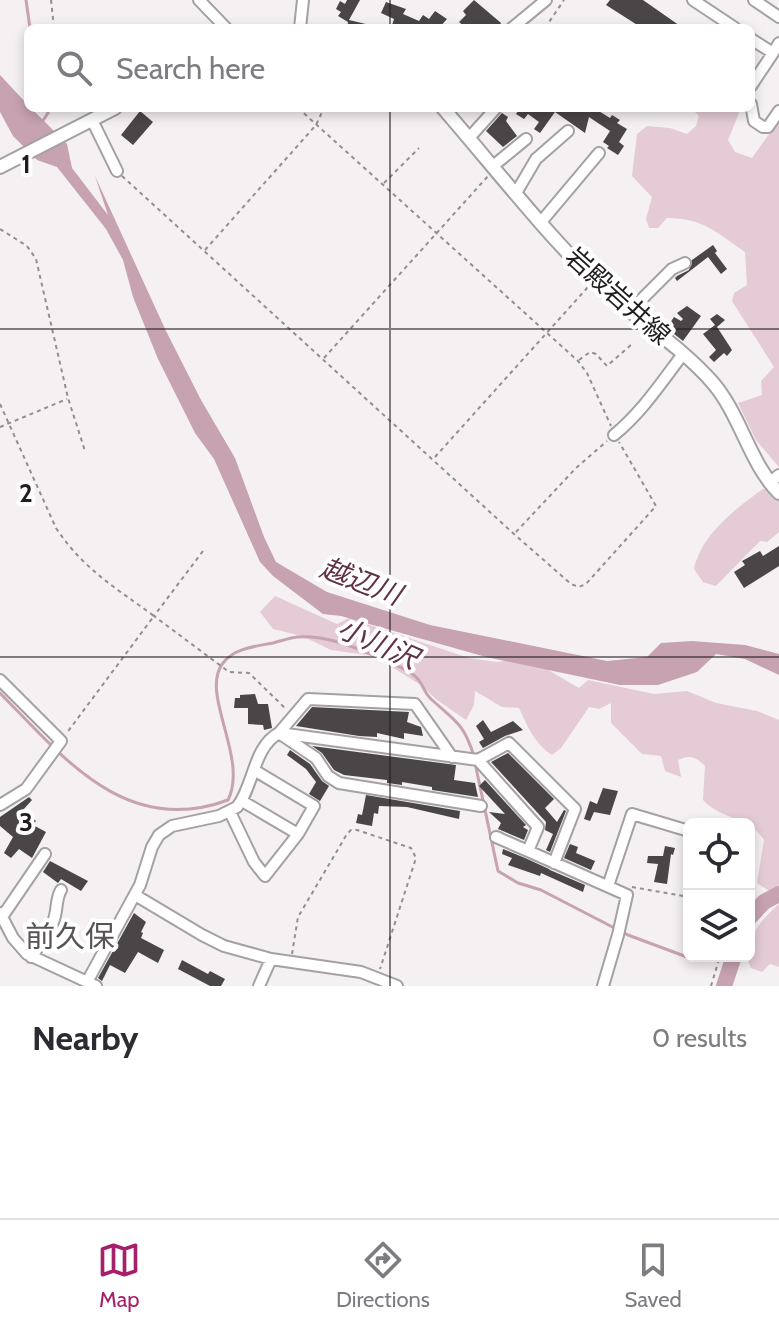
<!DOCTYPE html>
<html lang="en">
<head>
<meta charset="utf-8">
<style>
	body { margin:0; font-family:Cabin,"Noto Sans JP",sans-serif; background:#f7f7f7; color:#2b2b33 }
	.controls { position:absolute; right:24px; bottom:24px; display:grid; overflow:hidden; border-radius:12px; box-shadow:0 4px 12px #0003 }
	.controls button { width:72px; height:72px; display:grid; place-items:center; padding:0; border:0; border-bottom:2px solid #e1e1e2; background:#fff; color:#2b2b33; font:40px sans-serif }
	.list { margin:0; padding:0; list-style:none }
	h2 { display:flex; justify-content:space-between; align-items:center; height:104px; margin:0; padding:0 32px; font-size:34px }
	h2 small { font-size:26px; font-weight:400; color:#7c7c81 }
	.icon { flex:none; width:44px; height:44px; fill:none; stroke:currentColor; stroke-width:2; stroke-linecap:round; stroke-linejoin:round }
	.map { position:relative; flex:none; width:779px; height:986px; overflow:hidden }
	.search { position:absolute; background:#fff; box-shadow:0 4px 12px #0003; left:24px; right:24px; top:24px; height:88px; display:flex; align-items:center; gap:20px; box-sizing:border-box; padding:0 28px; border-radius:12px; color:#7c7c81; font-size:30px }
	.sheet { height:232px; background:#fff }
	nav { display:flex; justify-content:space-around; align-items:center; box-sizing:border-box; height:112px; border-top:2px solid #e1e1e2; background:#fff; font-size:22px; color:#7c7c81 }
	nav a { display:grid; justify-items:center; gap:4px }
	nav .on { color:#a61f6a }
	.map>svg:first-child { display:block }
</style>
</head>
<body>
<div class="map">
<svg width="779" height="986" viewBox="0 0 779 986">
	<rect width="100%" height="100%" fill="#f5f0f2"/>
	<!-- green -->
	<path fill="#e4cbd5" d="M691 108H741L728 140 735 152 752 158 779 120V467L756 440 738 403 762 395 761 381 774 367 732 301 734 293 747 285 745 252C717 233 704 218 667 218L658 228H649L646 219 652 197 632 176 637 134 647 126 670 128 687 134 696 126 699 116Z
		M763 489H779V532L767 542 760 541 716 586 703 582 694 569C701 535 736 508 763 489Z
		M275 596 337 624 349 618 469 658 497 662 512 660 543 667 579 688 588 680 654 694 687 691 716 703 757 711 779 720V967L770 964 762 972 751 968 746 956H749C749 933 762 919 779 904L769 891 757 883 764 840C749 816 723 821 703 800L705 766C696 757 690 754 678 760L681 777 665 771 661 756 642 754 611 723V703L599 709 589 707 561 748 552 755C534 743 528 727 519 708L502 707 475 691 474 705 466 720 437 700 421 685 374 656 331 650 302 636 273 629 260 612Z"/>
	<!-- water -->
	<path fill="#c7a2b1" d="M0 75 28 105V108H31L67 144 72 168 108 215 95 176 166 331 201 400 235 458 264 537 276 562 327 592 430 625 607 661 647 657 661 643 692 641 745 645 779 654V675L745 659 716 654 697 672 658 685H620L486 657 341 616 323 614 273 576 260 562 214 459 195 433 158 359 133 297 123 260 106 229 57 167 37 160 13 136 0 112Z"/>
	<g fill="none" stroke-linecap="round" stroke-linejoin="round">
		<!-- stream -->
		<path stroke="#c7a2b1" stroke-width="3" d="M26 0 30 28
			M42 122 48 113 47 108
			M0 693C63 757 126 838 228 800 249 758 199 693 223 663 234 648 257 646 273 643 281 641 289 638 297 637 329 635 356 648 385 660 395 665 410 670 417 678 423 684 424 693 431 699 455 721 463 722 474 756
			M475 763 498 871 518 883 541 890 628 935 687 957 689 955"/>
		<!-- river -->
		<path stroke="#c7a2b1" stroke-width="16" d="M749 918 764 902 779 894
			M724 986 734 956"/>
	</g>
	<!-- building -->
	<path fill="#4a4648" d="M347 0H360L349 20 370 25V28H347L348 22 338 16 341 12 336 9 340 1 345 4Z
		M474 0 501 23 499 28H466L459 22 466 15 463 11Z
		M610 0H643L683 28H642L606 5Z
		M386 2 406 9 403 14 419 21 423 15 429 19 435 11 447 19 439 28H391L394 19 381 13Z
		M520 108H594L610 118 612 115 620 120 617 123 627 129 619 142 624 146 618 155 607 148 609 146 603 142 610 131 589 117 585 133 555 112 540 133 534 129 539 122 528 114 524 119 516 114Z
		M140 111 153 122 133 145 121 135Z
		M502 113 508 117 506 121 517 136 503 147 486 131Z
		M713 245 717 251 715 253 727 269 721 274 708 257 677 281 675 278 677 276 689 270 692 260Z
		M687 306 701 316 683 341 664 326 666 324 668 326 674 317 681 321 683 319 677 313Z
		M717 314 725 320 717 327 732 350 727 356 724 353 714 362 709 357 716 350 703 334 715 325 710 319Z
		M779 546V566L744 588 734 572 745 565 742 561 760 551 763 556Z
		M255 694 258 704H268L272 728 264 730 263 725 248 724V708H234L235 698H240V695Z
		M312 707 409 712 407 722 421 727 423 736 404 733V739L377 733V737L359 736 296 726Z
		M483 720 491 732 513 721 523 730 505 736 483 748 479 742 484 739 476 726Z
		M312 746 456 765 454 780 475 783 478 797 432 790V787L402 782V785L387 783V780L344 775 334 770 322 753Z
		M290 750 310 764 322 781 329 786 320 801 309 794 316 782 306 769 287 755Z
		M508 753 554 799 545 808 557 822 564 810 566 811 550 852 546 850 553 834 545 830 546 822 491 762Z
		M485 780 526 825 523 827 528 830 524 840 498 829 501 823 489 812 505 814 479 786Z
		M603 788 618 791 610 815 594 812 590 821 584 819 590 801 597 804Z
		M366 795 460 811 459 819 407 807 379 806 378 814 374 813 372 826 356 823 358 814 362 815Z
		M29 797 32 800 23 810 36 821 33 825 46 832 32 858 19 849 11 858 4 853 13 837 0 826V817Z
		M570 844 578 847 576 853 595 861 591 870 564 858Z
		M665 846 675 848 673 855 671 854 667 884 654 882 658 864 647 863 648 856H663Z
		M503 849 525 858 549 869 550 870 585 885 583 892 541 873 540 876 508 865 512 858 502 854Z
		M50 861 88 881 81 891 61 879 58 883 43 872Z
		M134 913 146 922 141 932 143 933 141 938 164 950 158 963 138 952 125 973 110 965 102 981 98 978Z
		M182 960 208 974 210 971 225 979 221 986H210L178 969Z"/>
	<g fill="none" stroke-linecap="round" stroke-linejoin="round">
		<!-- minor casing -->
		<g stroke="#a5a1a2" stroke-width="14">
			<path id="minor" d="M199 0 226 28
				M693 0 735 28
				M754 0 779 17
				M300 28 303 0
				M512 28 546 0
				M751 39 773 53 779 43
				M751 86 773 53
				M751 104 754 121 763 127H768L779 111
				M92 120 117 171
				M469 138 496 108
				M493 166 526 139
				M516 193 536 159 568 131
				M541 222 599 153
				M629 312 672 269 685 263
				M614 435C642 412 661 383 683 354
				M769 483 779 475
				M0 680 61 741 26 789 0 805
				M452 757 415 704 308 699 279 733 316 758 328 776 339 783 481 806
				M478 760 538 827 528 851 627 895 618 935 603 986
				M242 801 298 834
				M230 812 254 862 265 876 298 834 314 806 254 770
				M499 838 496 837 528 851
				M608 886 632 814 689 831
				M135 895 202 935 224 946 271 959 361 972 397 986
				M0 913 13 938 27 954 96 986
				M2 917 45 854
				M31 957C39 946 48 935 53 922 58 911 55 900 61 890
				M87 982 140 885 152 847 159 835 172 826 219 816 237 807C254 786 253 747 279 733L478 760 509 743 575 809 554 863
				M259 986 271 959"/>
		</g>
		<!-- major casing -->
		<g stroke="#a5a1a2" stroke-width="16">
			<path id="major" d="M443 108C494 167 542 229 597 283 634 318 680 345 713 383 741 416 749 462 779 493
				M0 167 115 108"/>
		</g>
		<!-- path -->
		<path stroke="#928f90" stroke-width="2" stroke-dasharray="4 4" stroke-linecap="butt" d="M51 0 54 28
			M545 28 564 0
			M298 108 578 361 587 373 611 426
			M122 176 514 534 571 584 579 587 586 584 656 506 619 442
			M384 183 419 148
			M0 229 27 246 36 259 68 398 85 451
			M205 250 316 125 324 108
			M324 358 489 175
			M579 360 590 352 596 354 607 366 632 344
			M0 404 56 528C83 569 116 588 154 616L66 734
			M0 427 67 399
			M435 457 588 287
			M516 532 576 468 607 441
			M203 551 154 616 229 672 249 673 287 710
			M632 887 689 897
			M292 954 298 917 347 834 351 830H357L411 848 416 858 380 969
			M711 986 720 956"/>
		<!-- minor -->
		<use href="#minor" stroke="#fff" stroke-width="10"/>
		<!-- major -->
		<use href="#major" stroke="#fff" stroke-width="12"/>
	</g>
	<!-- grid -->
	<path fill="none" stroke="#1f1d1e" stroke-width="2" stroke-opacity="0.55" d="M390 0V28M390 108V986M0 329H779M0 657H779"/>
	<g text-anchor="middle" stroke-width="8" stroke-linejoin="round" paint-order="stroke">
		<!-- street labels -->
		<g font-size="26" fill="#1f1d1e" stroke="#fff">
			<text transform="translate(618 296) rotate(42)" y="9">岩殿岩井線</text>
		</g>
		<!-- water labels -->
		<g font-size="28" font-style="italic" fill="#623147" stroke="#fff">
			<text transform="translate(361 581) rotate(21)" y="10">越辺川</text>
			<text transform="translate(378 643) rotate(24)" y="10">小川沢</text>
		</g>
		<!-- quarter labels -->
		<g font-size="30" fill="#585455" stroke="#fff">
			<text x="70" y="947">前久保</text>
		</g>
	</g>
	<g font-size="26" text-anchor="middle" font-weight="bold" fill="#1f1d1e" stroke="#fff" stroke-width="8" stroke-linejoin="round" paint-order="stroke">
		<text x="26" y="173">1</text>
		<text x="26" y="502">2</text>
		<text x="26" y="831">3</text>
	</g>
</svg>
<div class="controls">
<button><svg class="icon" aria-label="locate" viewBox="0 0 24 24"><circle cx="12" cy="12" r="6"/><path d="M12 2v4M12 18v4M2 12h4M18 12h4"/></svg></button>
<button><svg class="icon" aria-label="layers" viewBox="0 0 24 24"><path d="M12 4l9 5-9 5-9-5zM3 14l9 5 9-5"/></svg></button>
</div>
<div class="search"><svg class="icon" aria-label="search" viewBox="0 0 24 24"><circle cx="10" cy="10" r="6"/><path d="M15 15l6 6"/></svg>Search here</div>
</div>
<section class="sheet">
<h2>Nearby<small>0 results</small></h2>
<ul class="list">
</ul>
</section>
<nav>
<a class="on"><svg class="icon" aria-label="map" viewBox="0 0 24 24"><path d="M3 6l6-2 6 2 6-2v14l-6 2-6-2-6 2zM9 4v14M15 6v14"/></svg>Map</a>
<a><svg class="icon" aria-label="directions" viewBox="0 0 24 24"><path d="M12 3l9 9-9 9-9-9zM9 14v-3h6M13 9l2 2-2 2"/></svg>Directions</a>
<a><svg class="icon" aria-label="saved" viewBox="0 0 24 24"><path d="M7 4h10v16l-5-4-5 4z"/></svg>Saved</a>
</nav>
</body>
</html>
